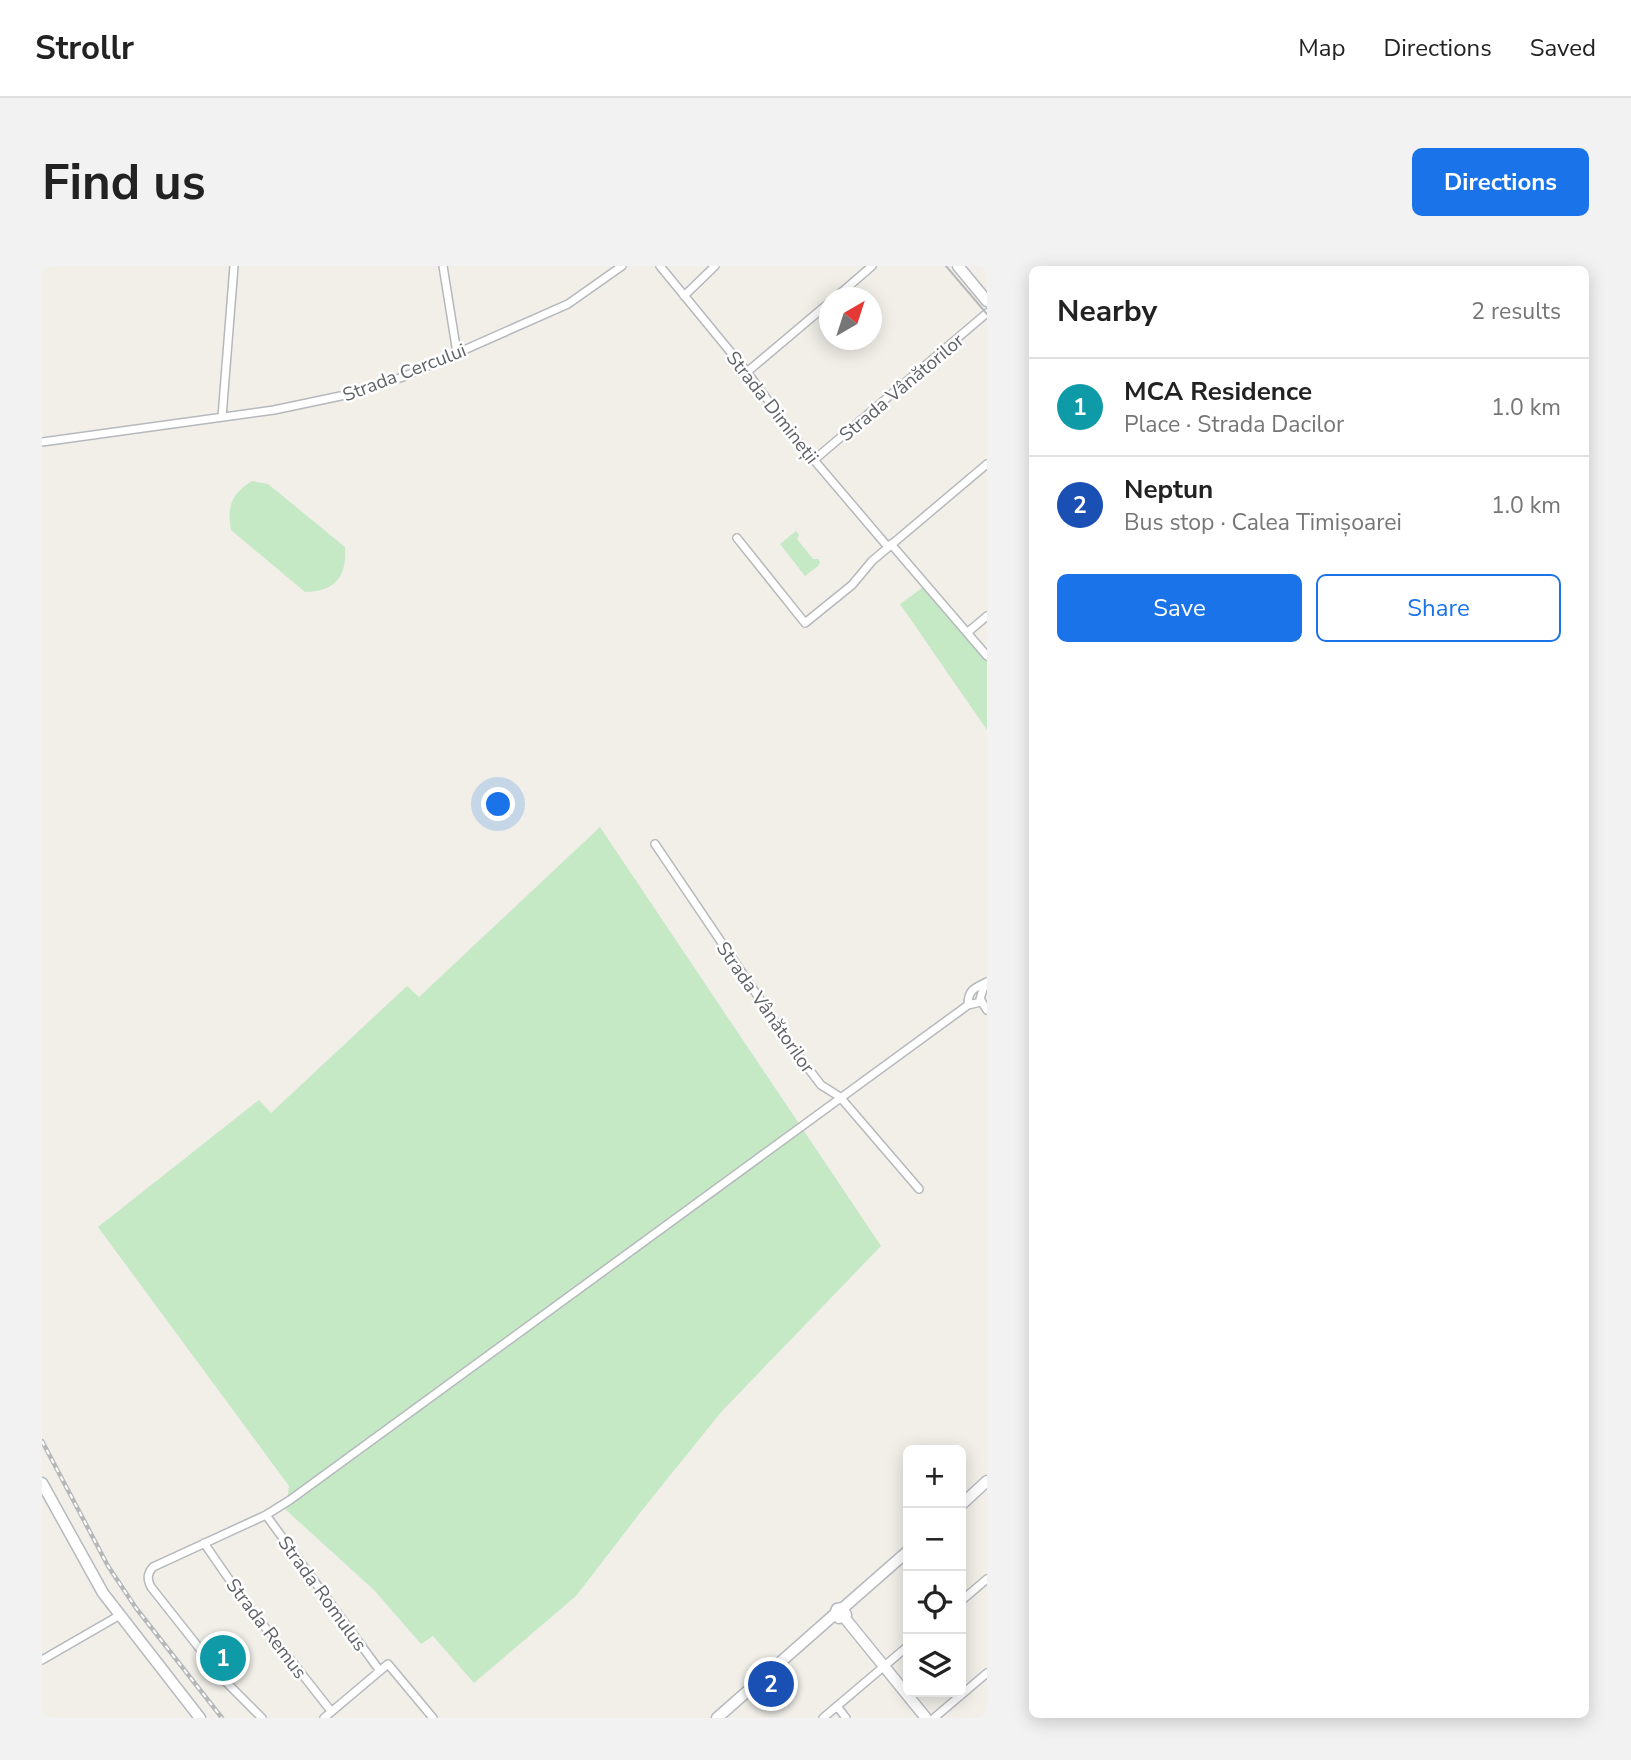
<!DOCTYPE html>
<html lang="en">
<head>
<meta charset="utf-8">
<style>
	body { margin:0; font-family:"Nunito Sans",sans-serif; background:#f2f2f2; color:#222 }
	.controls { position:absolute; right:21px; bottom:21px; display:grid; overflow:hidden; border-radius:10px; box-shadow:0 4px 18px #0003 }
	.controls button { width:63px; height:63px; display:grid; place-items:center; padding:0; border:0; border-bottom:2px solid #e0e0e0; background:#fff; color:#222; font:35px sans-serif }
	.compass { position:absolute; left:777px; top:21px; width:63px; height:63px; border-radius:50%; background:#fff; box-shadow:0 4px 18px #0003; rotate:39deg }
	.you { position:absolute; left:457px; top:539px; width:24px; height:24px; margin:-18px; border:5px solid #fff; border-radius:50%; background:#1a73e8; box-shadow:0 0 0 10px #1a73e833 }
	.badge { display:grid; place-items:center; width:46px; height:46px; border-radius:50%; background:#1a73e8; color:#fff; font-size:23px; font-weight:700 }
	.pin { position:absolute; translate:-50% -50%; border:4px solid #fff; box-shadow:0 2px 7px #0006 }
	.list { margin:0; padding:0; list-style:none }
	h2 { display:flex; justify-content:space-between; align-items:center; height:91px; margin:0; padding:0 28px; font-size:30px }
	h2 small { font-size:23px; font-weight:400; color:#767676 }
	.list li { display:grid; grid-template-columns:46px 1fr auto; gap:21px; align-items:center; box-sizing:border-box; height:98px; padding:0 28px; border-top:2px solid #e0e0e0 }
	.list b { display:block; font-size:26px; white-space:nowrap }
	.list p { margin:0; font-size:23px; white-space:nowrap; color:#767676 }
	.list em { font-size:23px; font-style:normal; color:#767676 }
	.actions { display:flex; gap:14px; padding:21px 28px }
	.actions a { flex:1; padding:16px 0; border:2px solid #1a73e8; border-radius:10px; text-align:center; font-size:24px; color:#1a73e8 }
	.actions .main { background:#1a73e8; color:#fff }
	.icon { flex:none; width:38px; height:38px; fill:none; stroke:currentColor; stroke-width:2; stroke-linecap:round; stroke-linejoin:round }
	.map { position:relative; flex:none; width:945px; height:1452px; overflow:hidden; border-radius:10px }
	header { display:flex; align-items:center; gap:42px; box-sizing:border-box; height:98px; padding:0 35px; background:#fff; border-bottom:2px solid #e0e0e0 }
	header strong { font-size:33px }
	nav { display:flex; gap:38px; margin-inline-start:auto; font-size:24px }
	.intro { display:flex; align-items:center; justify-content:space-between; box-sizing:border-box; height:168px; padding:0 42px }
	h1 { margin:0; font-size:49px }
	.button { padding:18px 32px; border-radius:10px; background:#1a73e8; color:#fff; font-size:24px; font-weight:700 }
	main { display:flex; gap:42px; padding:0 42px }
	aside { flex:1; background:#fff; border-radius:10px; box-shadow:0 4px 18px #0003 }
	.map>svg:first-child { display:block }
</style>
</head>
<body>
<header>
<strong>Strollr</strong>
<nav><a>Map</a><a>Directions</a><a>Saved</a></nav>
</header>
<div class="intro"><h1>Find us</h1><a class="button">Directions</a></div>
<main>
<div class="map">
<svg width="945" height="1452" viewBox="0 0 945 1452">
	<rect width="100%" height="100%" fill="#f1efe8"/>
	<!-- green -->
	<path fill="#c5e8c5" d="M210 215 226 218 303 281C305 311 293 325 263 326L189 264C185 240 189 228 210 215Z
		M754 265 757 269 755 273 771 293H776L778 296 776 300 763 310 738 278Z
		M883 320 945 395V464L858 338Z
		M558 561 839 980 680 1145 601 1243 534 1330 432 1417 391 1370 379 1378 332 1324 244 1244 247 1220 56 961 217 834 229 847 365 720 377 731Z"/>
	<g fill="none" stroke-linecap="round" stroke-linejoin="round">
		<!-- street casing -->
		<g stroke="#b5b8bc" stroke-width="10">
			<path id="street" d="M401 0 415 87
				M618 0 705 106 755 174 846 281
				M642 30 673 0
				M793 32 830 0
				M705 106 788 36
				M180 151 192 0
				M0 176 232 144 308 128 361 111 526 38 580 0
				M772 194 945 47
				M695 272 763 357 810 319 830 295 945 198
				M849 278 945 390
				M926 366 945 350
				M613 578 753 785 779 819 798 831 877 923
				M943 717 938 733 945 744
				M926 739C926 723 933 722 945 716
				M224 1249 338 1405
				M162 1277 200 1332 289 1445
				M919 1335 945 1313
				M0 1394 78 1349
				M795 1440 804 1452
				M220 1452 184 1416 109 1321C105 1313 105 1308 111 1301L224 1249 248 1234 926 739 939 736
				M282 1452 346 1398 391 1452
				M781 1452 866 1380
				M892 1452 945 1407"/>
		</g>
		<!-- secondary casing -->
		<g stroke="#b6babf" stroke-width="13">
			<path id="secondary" d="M916 0 945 35
				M0 1217 61 1327 158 1452
				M919 1239 945 1215
				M801 1342 804 1349 797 1352 793 1348 795 1343 801 1342 866 1285
				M802 1351 884 1452
				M675 1452 793 1348"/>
		</g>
		<!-- street -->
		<use href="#street" stroke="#fff" stroke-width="7"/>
		<!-- secondary -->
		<use href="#secondary" stroke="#fff" stroke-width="10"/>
		<!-- tram -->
		<path stroke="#b6b7b8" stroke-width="2" d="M904 0 945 48"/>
		<!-- rail casing -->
		<g stroke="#b6b7b8" stroke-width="4.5">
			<path id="rail" d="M0 1175 66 1300 94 1342 180 1452"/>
		</g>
		<!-- rail -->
		<use href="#rail" stroke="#fff" stroke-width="2" stroke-dasharray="5" stroke-linecap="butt"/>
	</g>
	<g text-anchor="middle" stroke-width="5" stroke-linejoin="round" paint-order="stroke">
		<!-- street labels -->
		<g font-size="19" fill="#5f6368" stroke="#fff">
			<text transform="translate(362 106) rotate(-21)" y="7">Strada Cercului</text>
			<text transform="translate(859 121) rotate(-40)" y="7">Strada Vânătorilor</text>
			<text transform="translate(731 141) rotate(52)" y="7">Strada Dimineții</text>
			<text transform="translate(724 741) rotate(55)" y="7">Strada Vânătorilor</text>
			<text transform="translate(281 1327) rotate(54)" y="7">Strada Romulus</text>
			<text transform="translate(225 1362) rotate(53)" y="7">Strada Remus</text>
		</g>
	</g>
</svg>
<div class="controls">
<button>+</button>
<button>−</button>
<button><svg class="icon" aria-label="locate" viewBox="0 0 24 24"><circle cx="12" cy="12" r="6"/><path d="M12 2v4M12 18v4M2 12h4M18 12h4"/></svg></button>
<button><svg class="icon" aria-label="layers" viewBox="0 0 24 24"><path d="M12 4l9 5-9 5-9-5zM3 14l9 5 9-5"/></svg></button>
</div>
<svg class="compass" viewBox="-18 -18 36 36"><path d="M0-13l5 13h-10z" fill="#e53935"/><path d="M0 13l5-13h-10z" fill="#767676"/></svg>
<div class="you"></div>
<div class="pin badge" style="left:181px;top:1392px;background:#0f9aa8">1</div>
<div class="pin badge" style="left:729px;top:1418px;background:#1a4fb4">2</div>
</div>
<aside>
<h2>Nearby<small>2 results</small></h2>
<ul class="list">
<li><span class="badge" style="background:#0f9aa8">1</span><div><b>MCA Residence</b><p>Place · Strada Dacilor</p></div><em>1.0 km</em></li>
<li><span class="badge" style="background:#1a4fb4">2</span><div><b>Neptun</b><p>Bus stop · Calea Timișoarei</p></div><em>1.0 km</em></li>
</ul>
<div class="actions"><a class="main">Save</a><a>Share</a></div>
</aside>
</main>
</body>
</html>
